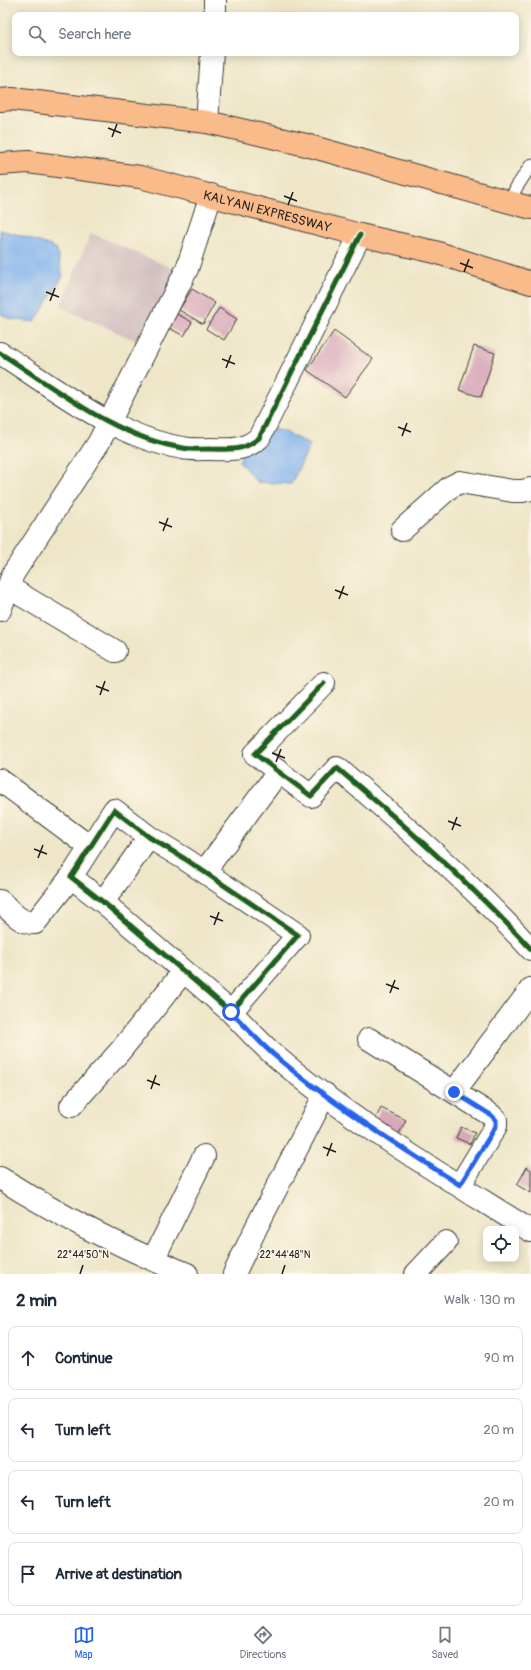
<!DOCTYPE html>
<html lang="en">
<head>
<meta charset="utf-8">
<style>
	body { margin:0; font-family:Pangolin,sans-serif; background:#f6f6f7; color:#1f2937 }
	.controls { position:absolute; right:12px; bottom:12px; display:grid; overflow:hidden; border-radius:8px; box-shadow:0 2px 10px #0003 }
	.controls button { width:36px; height:36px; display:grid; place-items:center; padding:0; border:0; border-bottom:1px solid #e0e1e3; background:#fff; color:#1f2937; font:20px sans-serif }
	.stop { position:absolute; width:12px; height:12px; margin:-9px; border:3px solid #2563eb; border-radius:50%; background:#fff }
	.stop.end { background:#2563eb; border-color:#fff; box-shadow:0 1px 4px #0008 }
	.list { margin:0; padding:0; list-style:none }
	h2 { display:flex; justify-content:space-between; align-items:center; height:52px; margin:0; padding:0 16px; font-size:17px }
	h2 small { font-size:13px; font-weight:400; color:#747a83 }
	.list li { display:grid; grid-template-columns:26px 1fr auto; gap:12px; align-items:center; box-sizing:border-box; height:64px; margin:0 8px 8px; padding:0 8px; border:1px solid #e0e1e3; border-radius:8px }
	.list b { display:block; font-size:15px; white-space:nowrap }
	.list em { font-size:13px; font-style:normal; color:#747a83 }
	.icon { flex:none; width:22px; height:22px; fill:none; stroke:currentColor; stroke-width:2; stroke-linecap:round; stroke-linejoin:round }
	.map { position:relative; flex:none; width:531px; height:1274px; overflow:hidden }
	.search { position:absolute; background:#fff; box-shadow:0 2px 10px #0003; left:12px; right:12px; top:12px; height:44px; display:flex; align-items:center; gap:10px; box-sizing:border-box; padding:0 14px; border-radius:8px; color:#747a83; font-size:15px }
	.sheet { height:340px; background:#fff }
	nav { display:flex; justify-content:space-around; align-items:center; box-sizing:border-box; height:56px; border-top:1px solid #e0e1e3; background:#fff; font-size:11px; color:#747a83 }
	nav a { display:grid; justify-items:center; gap:2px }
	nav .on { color:#2563eb }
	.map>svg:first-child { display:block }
</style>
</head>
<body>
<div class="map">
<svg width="531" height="1274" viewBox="0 0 531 1274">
	<rect width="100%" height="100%" fill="#fcf5e5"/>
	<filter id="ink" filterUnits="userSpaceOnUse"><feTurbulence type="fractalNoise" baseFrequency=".025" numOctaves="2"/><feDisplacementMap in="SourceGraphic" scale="8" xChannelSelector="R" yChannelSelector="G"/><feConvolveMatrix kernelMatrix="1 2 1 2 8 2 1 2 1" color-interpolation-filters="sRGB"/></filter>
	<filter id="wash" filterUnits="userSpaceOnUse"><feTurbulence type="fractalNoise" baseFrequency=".012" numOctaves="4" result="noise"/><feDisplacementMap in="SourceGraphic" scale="16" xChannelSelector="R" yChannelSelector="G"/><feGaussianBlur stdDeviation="0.9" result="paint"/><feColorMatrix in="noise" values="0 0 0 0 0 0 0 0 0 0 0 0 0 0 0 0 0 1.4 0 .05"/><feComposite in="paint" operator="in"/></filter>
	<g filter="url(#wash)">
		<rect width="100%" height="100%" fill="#eee6c7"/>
		<!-- industrial -->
		<path fill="#d2bfc0" d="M91 233 179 271 141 343 60 307Z"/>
		<!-- water -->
		<path fill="#83b4ef" stroke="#506886" d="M0 230 23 236 56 248 63 276 35 322 9 319 0 313Z
			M257 425 285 432 310 445 291 484 257 482 239 461Z"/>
		<g id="blocks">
			<!-- building -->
			<path fill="#d8a9bb" d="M192 289 215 303 203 324 179 310Z
				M219 308 237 319 224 340 206 329Z
				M173 312 192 322 184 336 165 326Z
				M334 331 373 359 345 397 307 370Z
				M474 346 495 353 481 397 459 390Z
				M381 1108 406 1120 399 1134 374 1122Z
				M461 1127 475 1133 470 1144 456 1138Z
				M527 1167 531 1170V1193L517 1185Z"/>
		</g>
	</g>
	<g filter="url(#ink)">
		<use href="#blocks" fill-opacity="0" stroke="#3c3a36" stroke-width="1"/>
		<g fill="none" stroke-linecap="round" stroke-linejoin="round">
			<!-- service casing -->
			<g stroke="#3c3a36" stroke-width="14">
				<path id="service" d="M510 202 516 188 531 165"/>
			</g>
			<!-- minor casing -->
			<g stroke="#3c3a36" stroke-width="24">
				<path id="minor" d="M215 15V0
					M207 122 212 53
					M0 353C55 388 116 438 183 448 192 450 201 449 210 449 231 449 242 452 259 438L360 235
					M402 530 450 487 460 482 513 491H522L531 489
					M8 587 115 651
					M0 610 13 574 99 442 187 269 211 195
					M324 683 255 754 311 796 337 768C405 825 471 884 531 949
					M0 780 90 847
					M114 810 149 837 185 859 298 935 231 1012 103 902 71 877Z
					M204 872 279 771
					M0 901C10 910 20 924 35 923L71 877
					M103 902 149 837
					M231 1012C245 1026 259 1042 274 1055 352 1122 444 1176 531 1231
					M369 1039 491 1115 496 1120V1126L460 1185
					M454 1092 531 989
					M71 1106 121 1050 183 972
					M0 1178C57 1214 125 1249 187 1274
					M153 1260 204 1156
					M234 1274 257 1226 325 1094
					M416 1274 446 1242"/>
			</g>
			<!-- trunk casing -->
			<g stroke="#3c3a36" stroke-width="24">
				<g id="trunk">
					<path d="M0 100 12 99 207 122 306 145 531 208"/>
					<path id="s1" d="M0 164 28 162 140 177 360 235 435 252 531 283"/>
				</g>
			</g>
			<!-- service -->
			<use href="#service" stroke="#fff" stroke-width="12"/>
			<!-- minor -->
			<use href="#minor" stroke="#fff" stroke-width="22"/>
			<!-- trunk -->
			<use href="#trunk" stroke="#fabb8b" stroke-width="22"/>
			<!-- cycleway casing -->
			<g stroke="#fcf5e5" stroke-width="8">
				<path id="cycleway" d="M0 353C55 388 116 438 183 448 192 450 201 449 210 449 231 449 242 452 259 438L360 235
					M324 683 255 754 311 796 337 768C405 825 471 884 531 949
					M114 810 149 837 185 859 298 935 231 1012 103 902 71 877Z"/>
			</g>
			<!-- cycleway -->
			<use href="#cycleway" stroke="#1b5e20" stroke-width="5"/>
		</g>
	</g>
	<g fill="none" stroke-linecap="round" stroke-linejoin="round" filter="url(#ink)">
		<!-- route -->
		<path stroke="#2563eb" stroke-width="5" d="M231 1012C245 1026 259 1042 274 1055 332 1104 396 1144 460 1185L496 1126V1120L491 1115 454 1092"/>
	</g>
	<!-- ticks -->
	<path fill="none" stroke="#1c1c1c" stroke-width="1.5" d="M108 128 121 133M112 137 117 124M284 196 297 201M288 205 293 192M460 263 473 268M464 272 469 259M46 292 59 297M50 301 55 288M222 359 235 364M226 368 231 355M398 427 411 432M402 436 407 423M159 522 172 527M163 531 168 518M335 590 348 595M339 599 344 586M96 686 109 691M100 695 105 681M272 753 285 758M276 762 281 749M448 821 461 826M452 830 457 817M34 849 47 854M38 858 43 845M210 916 223 921M214 925 219 912M386 984 399 989M390 993 395 980M147 1080 160 1085M151 1089 156 1075M323 1147 336 1152M327 1156 332 1143M80 1274 83 1265M282 1274 285 1265"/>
	<g text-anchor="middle" stroke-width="3.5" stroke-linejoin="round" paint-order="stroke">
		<!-- street labels -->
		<g font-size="13" fill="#1c1c1c" stroke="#fcf5e5">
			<text dy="5" stroke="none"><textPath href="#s1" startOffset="273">KALYANI EXPRESSWAY</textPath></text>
		</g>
	</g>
	<g font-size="10" text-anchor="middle" fill="#1c1c1c" stroke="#fcf5e5" stroke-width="3.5" stroke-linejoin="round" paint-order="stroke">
		<text x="83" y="1258">22°44'50"N</text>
		<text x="285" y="1258">22°44'48"N</text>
	</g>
</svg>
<div class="controls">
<button><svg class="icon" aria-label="locate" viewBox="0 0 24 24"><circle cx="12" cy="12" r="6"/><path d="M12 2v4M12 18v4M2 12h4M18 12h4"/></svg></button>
</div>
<div class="stop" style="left:231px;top:1012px"></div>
<div class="stop end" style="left:454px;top:1092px"></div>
<div class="search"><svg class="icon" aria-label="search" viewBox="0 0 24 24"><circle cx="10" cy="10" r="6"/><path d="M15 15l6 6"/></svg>Search here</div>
</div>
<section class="sheet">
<h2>2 min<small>Walk · 130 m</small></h2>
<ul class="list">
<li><svg class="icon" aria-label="ahead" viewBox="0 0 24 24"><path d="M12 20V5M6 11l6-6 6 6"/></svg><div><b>Continue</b></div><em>90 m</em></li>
<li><svg class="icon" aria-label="left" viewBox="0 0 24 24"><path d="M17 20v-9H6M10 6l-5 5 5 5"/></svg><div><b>Turn left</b></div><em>20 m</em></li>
<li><svg class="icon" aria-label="left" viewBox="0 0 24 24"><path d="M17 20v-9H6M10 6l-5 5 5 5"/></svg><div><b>Turn left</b></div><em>20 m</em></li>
<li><svg class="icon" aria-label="arrive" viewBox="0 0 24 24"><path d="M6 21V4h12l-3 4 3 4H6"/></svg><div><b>Arrive at destination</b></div></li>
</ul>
</section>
<nav>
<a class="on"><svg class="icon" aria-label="map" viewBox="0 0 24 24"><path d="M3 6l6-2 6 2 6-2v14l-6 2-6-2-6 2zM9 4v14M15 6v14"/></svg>Map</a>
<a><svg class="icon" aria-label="directions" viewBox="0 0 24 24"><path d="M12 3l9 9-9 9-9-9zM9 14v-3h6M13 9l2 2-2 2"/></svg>Directions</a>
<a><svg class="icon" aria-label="saved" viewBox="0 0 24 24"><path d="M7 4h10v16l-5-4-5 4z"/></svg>Saved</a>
</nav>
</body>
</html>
